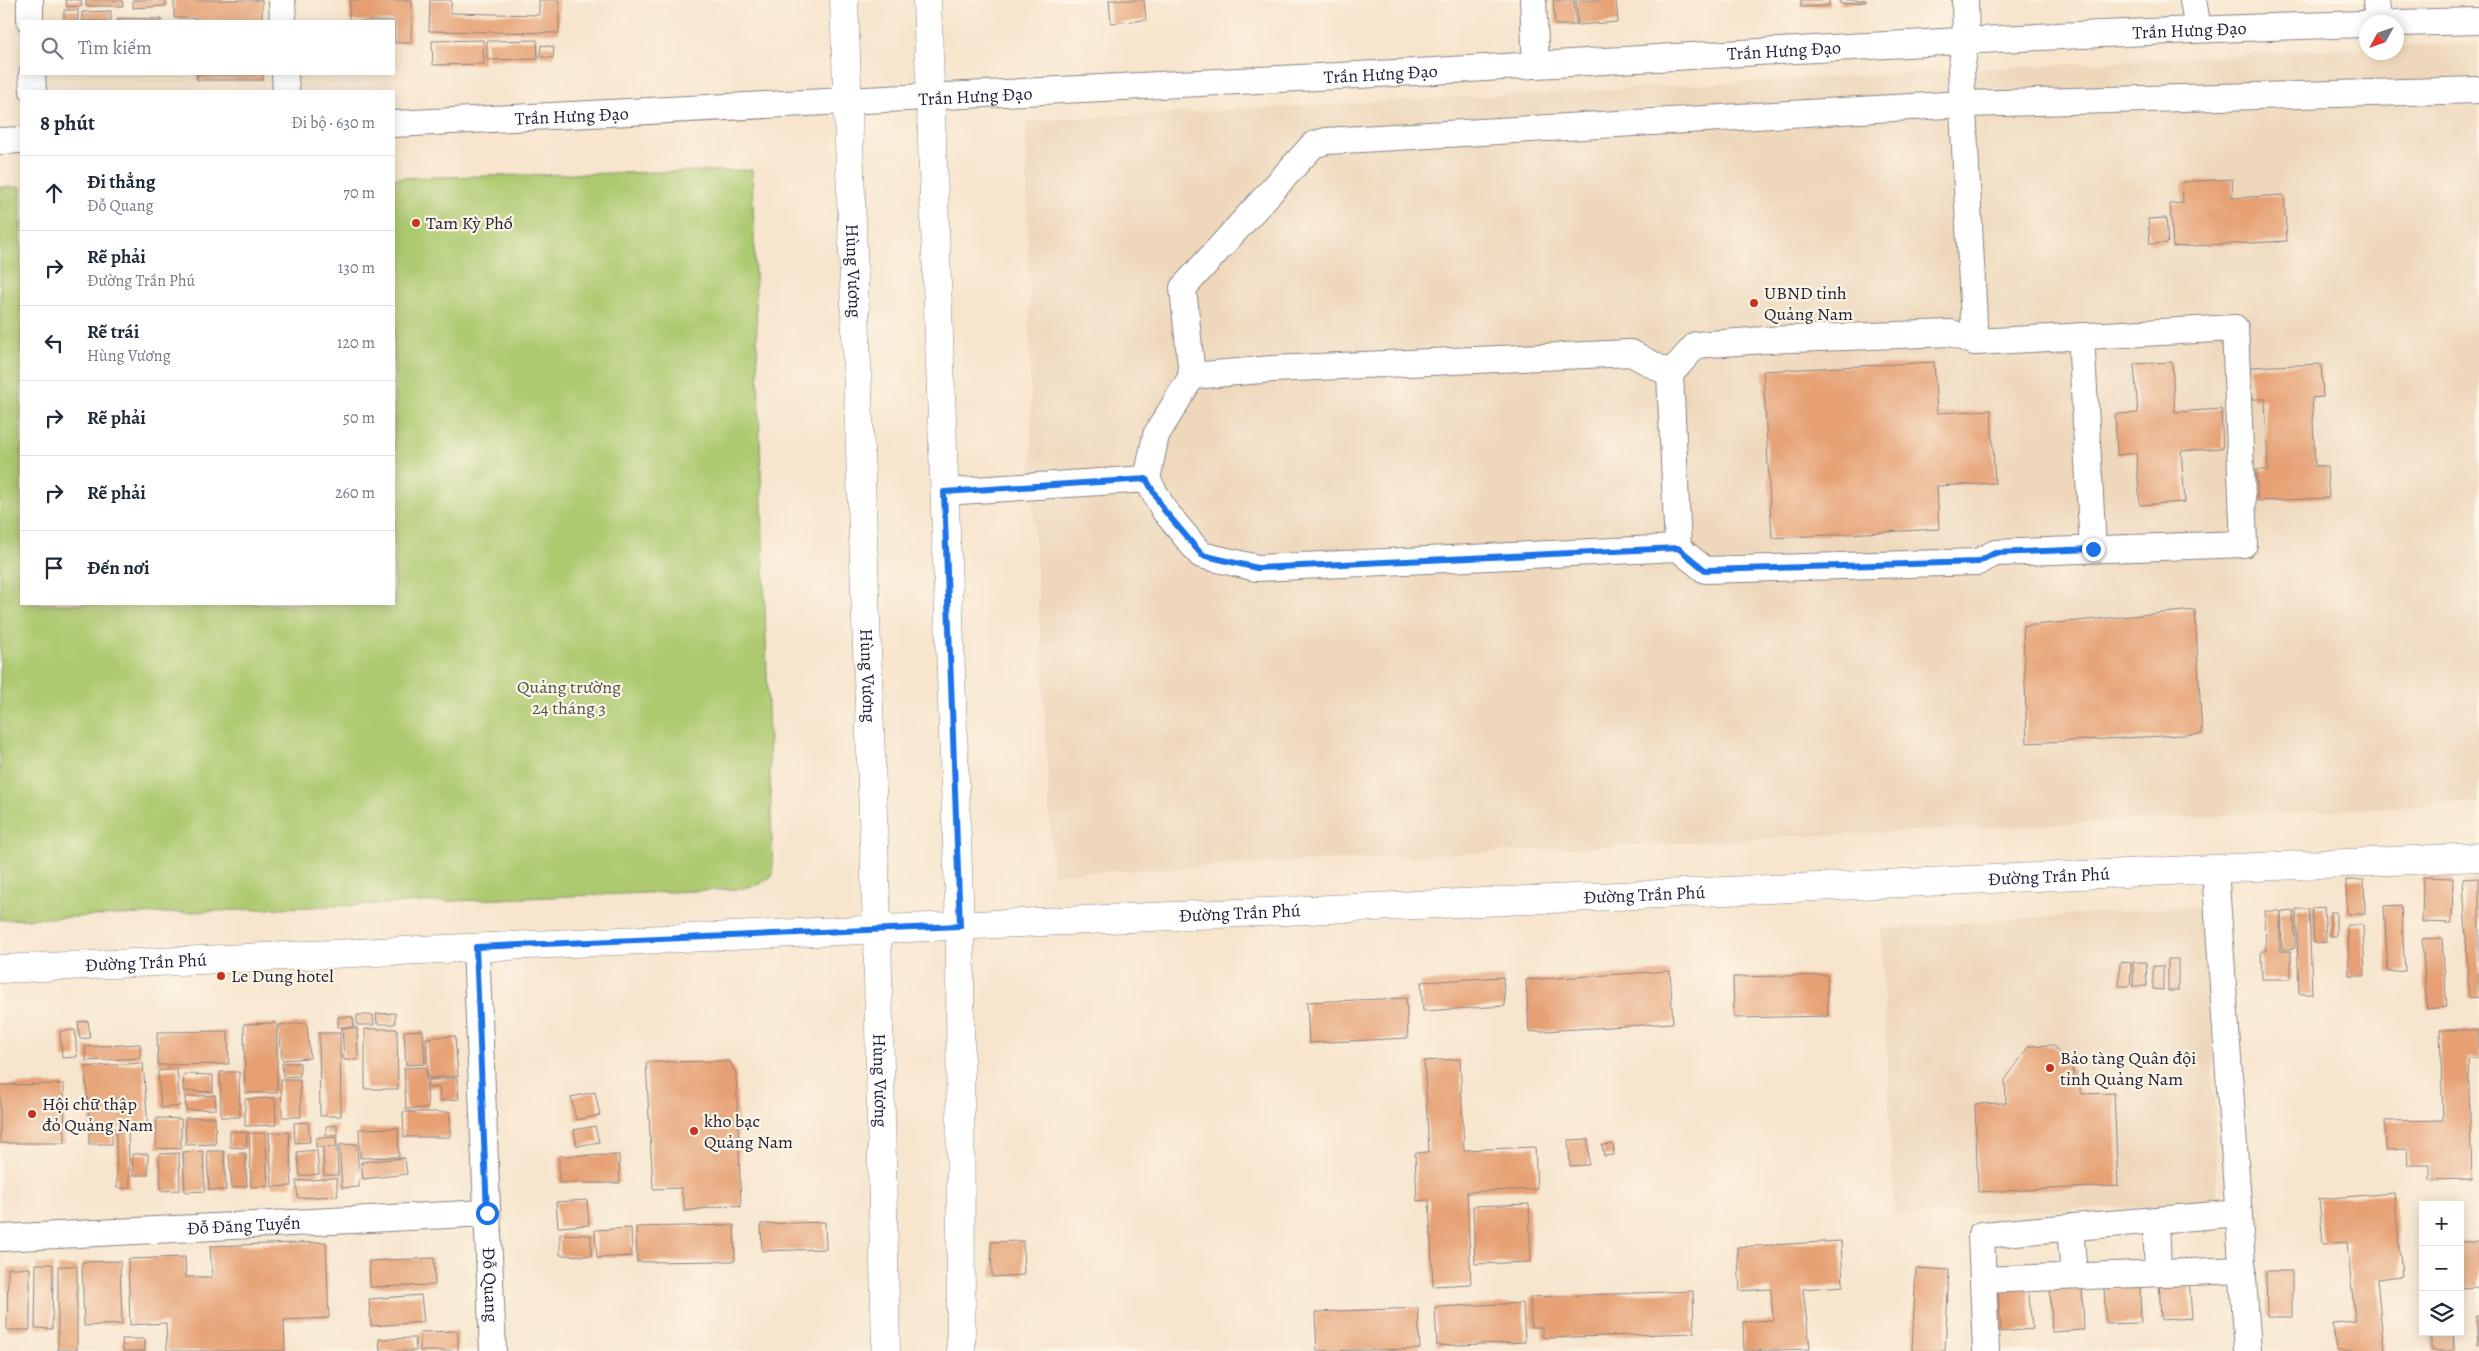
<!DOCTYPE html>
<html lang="vi">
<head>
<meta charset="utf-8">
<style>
	body { margin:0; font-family:Alegreya,serif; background:#f2f2f3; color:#1f2937 }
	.controls { position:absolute; right:15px; bottom:15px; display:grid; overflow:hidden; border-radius:0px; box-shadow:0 2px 12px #0003 }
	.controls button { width:45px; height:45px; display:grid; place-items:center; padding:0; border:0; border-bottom:1px solid #e0e1e3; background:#fff; color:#1f2937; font:25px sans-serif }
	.compass { position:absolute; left:2359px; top:15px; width:45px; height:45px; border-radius:50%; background:#fff; box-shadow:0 2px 12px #0003; rotate:230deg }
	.stop { position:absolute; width:15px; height:15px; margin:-11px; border:4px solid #1a73e8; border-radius:50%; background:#fff }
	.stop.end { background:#1a73e8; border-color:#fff; box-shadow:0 1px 5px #0008 }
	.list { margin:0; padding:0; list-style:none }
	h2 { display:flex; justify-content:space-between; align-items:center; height:65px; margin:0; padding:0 20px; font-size:21px }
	h2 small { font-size:16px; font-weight:400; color:#747a83 }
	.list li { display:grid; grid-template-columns:32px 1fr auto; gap:15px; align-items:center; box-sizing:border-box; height:75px; padding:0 20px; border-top:1px solid #e0e1e3 }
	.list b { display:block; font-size:19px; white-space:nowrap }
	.list p { margin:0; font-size:16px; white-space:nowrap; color:#747a83 }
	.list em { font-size:16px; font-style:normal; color:#747a83 }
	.icon { flex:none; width:28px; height:28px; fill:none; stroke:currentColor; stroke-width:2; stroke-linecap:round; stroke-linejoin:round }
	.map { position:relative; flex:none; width:2479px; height:1351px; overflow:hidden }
	.search { position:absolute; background:#fff; box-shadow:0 2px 12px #0003; left:20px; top:20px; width:375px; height:55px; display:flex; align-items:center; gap:12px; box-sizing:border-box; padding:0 18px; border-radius:0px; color:#747a83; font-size:19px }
	.panel { position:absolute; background:#fff; box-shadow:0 2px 12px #0003; left:20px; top:90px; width:375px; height:515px; border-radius:0px }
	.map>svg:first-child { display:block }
</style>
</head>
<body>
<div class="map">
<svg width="2479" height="1351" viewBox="0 0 2479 1351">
	<rect width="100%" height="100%" fill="#fcf5e5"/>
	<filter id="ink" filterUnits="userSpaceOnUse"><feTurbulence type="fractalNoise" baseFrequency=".02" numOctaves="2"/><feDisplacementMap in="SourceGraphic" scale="10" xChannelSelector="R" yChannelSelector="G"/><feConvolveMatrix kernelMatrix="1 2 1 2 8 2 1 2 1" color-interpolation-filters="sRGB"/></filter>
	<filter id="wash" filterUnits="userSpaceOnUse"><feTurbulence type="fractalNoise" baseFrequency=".0096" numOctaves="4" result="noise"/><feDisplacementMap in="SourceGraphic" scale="20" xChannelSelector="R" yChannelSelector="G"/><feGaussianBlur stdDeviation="1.12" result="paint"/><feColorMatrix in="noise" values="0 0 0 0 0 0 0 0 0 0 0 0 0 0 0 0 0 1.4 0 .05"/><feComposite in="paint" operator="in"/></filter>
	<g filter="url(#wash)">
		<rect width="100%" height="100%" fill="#f7e5cd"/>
		<!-- built -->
		<path fill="#eed7bb" d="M2479 42V803L1053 874 1032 486 1026 121 2366 48V52H2396L2397 47Z
			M2195 906 2209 931 2217 1204 1894 1216 1881 929Z"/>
		<!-- green -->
		<path fill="#aeca71" stroke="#687656" d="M752 170 773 875 760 884 739 889 0 920V187H21V604H394V178Z"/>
		<g id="blocks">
			<!-- building -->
			<path fill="#e6a073" d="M66 0H81L82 6 67 7Z
				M86 0H122L123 6H86Z
				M133 0H166V6L133 8Z
				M174 0H262V21H196V18H174Z
				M350 0H412L411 43H394V21H349Z
				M430 0H451V13L539 15V0H559V33L429 31Z
				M1109 0H1144L1146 20 1111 23Z
				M1553 0H1574L1576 25H1555Z
				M1576 0H1616L1618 22 1578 25Z
				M1801 0H1829V6L1801 7Z
				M1840 0H1866V2L1840 4Z
				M64 10H78V21H64Z
				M111 11V21H82V12Z
				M118 18 162 19V21H117Z
				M483 40 484 64 433 65 432 41Z
				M537 40 538 59 487 60V41Z
				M541 45 554 47 553 58 540 57Z
				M197 74H263V80H197Z
				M2232 179 2233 198 2284 195 2287 241 2173 247 2170 204 2183 203 2182 182Z
				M2166 218 2168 243 2150 244 2148 219Z
				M1934 362 1937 413 1991 410 1995 483 1937 486 1939 529 1772 538 1763 371Z
				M2172 362 2175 412 2221 409 2223 448 2181 451 2185 502 2140 505 2136 453 2117 455 2115 414 2138 413 2134 364Z
				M2321 364 2323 397 2312 398 2315 466H2327L2329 498 2258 501 2256 470H2268L2265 399H2252L2250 367Z
				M2195 610 2202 734 2027 743 2023 626Z
				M2423 877 2453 878 2452 923 2422 922Z
				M2479 878V997L2469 998 2463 879Z
				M2346 880H2364L2365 914H2347Z
				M2401 905 2405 971 2388 972 2384 906Z
				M2324 907 2326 942 2314 943 2312 908Z
				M2296 909H2309L2312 994H2299Z
				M2265 911H2280V951H2291V979H2262L2261 951H2266Z
				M2294 911 2295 948 2282 949 2281 912Z
				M2330 912H2336V936H2330Z
				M2347 925H2363L2365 976H2349Z
				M2442 938 2447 1007 2427 1009 2422 939Z
				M2168 959H2178V991H2168Z
				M2120 962 2131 963 2130 986H2119Z
				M2133 962H2146L2147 986H2133Z
				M2153 966H2163V990L2153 989Z
				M1670 971 1673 1023 1529 1032 1526 980Z
				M1827 975 1828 1016 1734 1018 1733 977Z
				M1503 977 1505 1006 1423 1011 1421 982Z
				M1406 998 1408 1038 1309 1043 1307 1002Z
				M395 1013V1024H377L376 1014Z
				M357 1015H373L374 1025H357Z
				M338 1017H353L354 1027H338Z
				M88 1021 90 1038 80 1039 78 1022Z
				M277 1023V1093H245L244 1024Z
				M307 1023 310 1058 282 1060 279 1025Z
				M342 1028H357L358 1060H344Z
				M365 1029H397L398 1089H365Z
				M75 1030 77 1057 62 1058 60 1031Z
				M423 1030 425 1064 406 1065 404 1031Z
				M2440 1030H2479V1058H2468L2472 1179 2430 1180V1165H2408L2407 1149 2386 1150 2385 1121 2443 1120Z
				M228 1031 229 1064 158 1065 157 1032Z
				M319 1033H340L341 1116H320Z
				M455 1036 458 1076 428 1078 426 1038Z
				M140 1044V1058L86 1061 85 1047Z
				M2053 1045 2072 1068 2082 1094 2114 1093 2118 1186 1978 1192 1975 1104 2006 1103 2005 1080 2029 1046Z
				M1460 1059 1464 1150 1535 1147 1537 1189 1467 1192 1471 1284 1433 1286 1429 1200 1417 1201 1415 1153 1429 1152 1424 1061Z
				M729 1061 736 1073 741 1207 732 1205 685 1211 681 1188 653 1189 646 1062Z
				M143 1063 148 1126 90 1130 85 1067Z
				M282 1063H300V1076L283 1077Z
				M426 1067 428 1108 406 1109 404 1068Z
				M177 1069 180 1106 161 1108 158 1071Z
				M220 1072H239L240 1117H221Z
				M184 1074 213 1075V1092L183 1091Z
				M457 1078 459 1099 440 1101 439 1087 428 1088V1080Z
				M281 1080H300L301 1117H282Z
				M64 1084 65 1143H0V1085Z
				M595 1092 600 1115 576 1120 571 1097Z
				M215 1095 216 1109 186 1110 185 1097Z
				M275 1098 276 1125 245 1126V1099Z
				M403 1112H450V1137H404Z
				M215 1117 216 1144 186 1145 185 1118Z
				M157 1118 181 1119V1149L156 1148Z
				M308 1122 310 1142 295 1143 294 1123Z
				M337 1125V1135H326V1126Z
				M595 1126 599 1142 577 1146 574 1130Z
				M398 1128 399 1157 360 1158 359 1129Z
				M112 1131V1144H89V1132Z
				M230 1131 247 1132 246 1148 230 1147Z
				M116 1132H128L130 1188H117Z
				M289 1132 292 1186 272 1187 269 1133Z
				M249 1133H265L268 1186 251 1187Z
				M336 1137 337 1146 328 1147H337L338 1175H324L323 1147H316V1138Z
				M1588 1139 1589 1165 1570 1166 1568 1140Z
				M357 1144 359 1187 342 1188 339 1145Z
				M1613 1144 1614 1155 1604 1156 1602 1145Z
				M317 1150 319 1174 300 1176 297 1152Z
				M203 1151 205 1191 185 1192 183 1152Z
				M207 1151H224L226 1190H209Z
				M179 1153 180 1190 161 1191 159 1154Z
				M245 1153 247 1186 232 1188 229 1154Z
				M132 1154H148V1175H133Z
				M619 1155 620 1183H559V1156Z
				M405 1158 407 1174 363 1179 361 1162Z
				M336 1178 338 1196 298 1198 296 1181Z
				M2394 1193 2402 1276 2377 1279 2384 1351H2336L2333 1323 2355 1321 2347 1242 2323 1244 2319 1199Z
				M587 1200 589 1225 558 1227 556 1202Z
				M1529 1204 1531 1262 1475 1264 1473 1206Z
				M825 1222 826 1249 762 1251 761 1224Z
				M734 1225 735 1261 637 1262 636 1227Z
				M631 1228 632 1256 597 1258 595 1230Z
				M560 1234 591 1235V1256L560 1255Z
				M1023 1241 1024 1275 992 1277 991 1242Z
				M1841 1241 1843 1286 1803 1289 1810 1349 1744 1351 1743 1322 1773 1320 1771 1289 1740 1291 1737 1247Z
				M326 1242 329 1318 284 1320 285 1351H167L166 1323 130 1325 128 1259 185 1257 186 1277H212L210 1246Z
				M2460 1242H2479V1287L2461 1288Z
				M434 1258 435 1285 370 1287 369 1261Z
				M120 1261 122 1324 84 1326 82 1262Z
				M36 1264H53L52 1329 35 1328Z
				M58 1266H77V1350H58Z
				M8 1268H30V1330H7Z
				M1916 1268 1949 1270 1945 1351H1912Z
				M2266 1271H2292V1317H2267Z
				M2189 1278 2192 1318 2161 1320 2159 1280Z
				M2028 1284 2032 1329 2001 1332 1998 1286Z
				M2082 1285 2084 1330 2052 1332 2050 1286Z
				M2140 1285 2141 1323 2106 1324 2104 1287Z
				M1693 1291 1694 1333 1543 1338 1542 1327H1531L1530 1297Z
				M421 1295 424 1322 371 1326 369 1299Z
				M1523 1303 1525 1342 1437 1346 1435 1307Z
				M1418 1308 1420 1349 1317 1351 1315 1312Z
				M2476 1316H2479V1345H2478Z
				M458 1331V1351H420V1332Z
				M2431 1332H2453L2454 1351H2431Z
				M415 1338 416 1351H380L379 1339Z
				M122 1339H145V1351H123Z"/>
		</g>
	</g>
	<g filter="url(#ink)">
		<use href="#blocks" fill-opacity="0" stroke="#8c8484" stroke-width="1"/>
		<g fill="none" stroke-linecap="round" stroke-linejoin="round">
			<!-- minor casing -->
			<g stroke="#8c8484" stroke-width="28">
				<g id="minor">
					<path d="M30 0V21"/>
					<path d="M282 0 283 21"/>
					<path d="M1533 0 1536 65"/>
					<path d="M1965 0 1966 40 1961 70 1975 342"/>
					<path d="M2193 0 2198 29"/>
					<path d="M2376 0 2378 22"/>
					<path d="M2396 23 2479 21"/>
					<path d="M32 74 33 91"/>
					<path d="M285 74 286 91"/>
					<path id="s1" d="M394 124C741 109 1088 91 1435 71 1745 53 2056 33 2366 24"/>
					<path d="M0 141 21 140"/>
					<path d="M2081 336 2093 549"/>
					<path d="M1192 376 1183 288 1313 145 1326 141 1963 104 2479 90"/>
					<path d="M1147 479 1156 435 1192 376 1272 369 1631 353 1670 374 1678 548"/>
					<path d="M944 492 1147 479 1164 510 1201 555 1257 568 1678 548 1705 570 1978 562 1995 553 2244 544 2235 328 1975 342 1951 333 1765 340 1696 345 1670 374"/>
					<path d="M2215 869 2248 1351"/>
					<path id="s2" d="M476 947 493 1351"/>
					<path d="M2156 1220 2158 1273"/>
					<path d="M2070 1227 2074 1276"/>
					<path id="s3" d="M0 1238 487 1213"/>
					<path d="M1983 1280 2243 1270"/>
					<path d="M1986 1351 1981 1235 2239 1213"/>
				</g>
			</g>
			<!-- major casing -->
			<g stroke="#8c8484" stroke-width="29">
				<g id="major">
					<path id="s4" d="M844 0 877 929 886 1351"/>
					<path d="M927 0 960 926 961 1351"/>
					<path id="s5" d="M0 969 2479 857"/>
				</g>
			</g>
			<!-- minor -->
			<use href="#minor" stroke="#fff" stroke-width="26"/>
			<!-- major -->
			<use href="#major" stroke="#fff" stroke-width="28"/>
		</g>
	</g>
	<g fill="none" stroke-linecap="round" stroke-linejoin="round" filter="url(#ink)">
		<!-- route -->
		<path stroke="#1a73e8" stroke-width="6" d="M487 1213 476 947 960 926 944 492 1146 479 1164 510 1202 555 1257 568 1678 548 1705 570 1978 562 1995 553 2093 549"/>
	</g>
	<!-- markers -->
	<g fill="#c8321e" stroke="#fcf5e5" stroke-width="2">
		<circle cx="416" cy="223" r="5"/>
		<circle cx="1754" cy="303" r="5"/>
		<circle cx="221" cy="976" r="5"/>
		<circle cx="2050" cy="1068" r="5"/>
		<circle cx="32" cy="1114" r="5"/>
		<circle cx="694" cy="1131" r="5"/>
	</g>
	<g text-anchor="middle" stroke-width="4.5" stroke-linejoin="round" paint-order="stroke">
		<!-- street labels -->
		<g font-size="18" fill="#22223b" stroke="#fcf5e5">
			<text dy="6" stroke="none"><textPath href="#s1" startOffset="1798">Trần Hưng Đạo</textPath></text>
			<text dy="6" stroke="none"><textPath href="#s1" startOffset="1392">Trần Hưng Đạo</textPath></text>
			<text dy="6" stroke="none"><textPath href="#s1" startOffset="988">Trần Hưng Đạo</textPath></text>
			<text dy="6" stroke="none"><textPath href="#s1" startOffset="582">Trần Hưng Đạo</textPath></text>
			<text dy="6" stroke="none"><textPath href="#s1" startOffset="178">Trần Hưng Đạo</textPath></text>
			<text dy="6" stroke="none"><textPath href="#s4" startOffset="271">Hùng Vương</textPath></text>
			<text dy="6" stroke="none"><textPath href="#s4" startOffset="676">Hùng Vương</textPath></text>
			<text dy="6" stroke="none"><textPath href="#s5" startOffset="2051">Đường Trần Phú</textPath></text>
			<text dy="6" stroke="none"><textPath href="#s5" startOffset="1646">Đường Trần Phú</textPath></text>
			<text dy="6" stroke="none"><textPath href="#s5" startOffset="1241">Đường Trần Phú</textPath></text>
			<text dy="6" stroke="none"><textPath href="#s5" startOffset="146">Đường Trần Phú</textPath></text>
			<text dy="6" stroke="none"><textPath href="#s4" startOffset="1081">Hùng Vương</textPath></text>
			<text dy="6" stroke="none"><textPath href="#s3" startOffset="244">Đỗ Đăng Tuyển</textPath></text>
			<text dy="6" stroke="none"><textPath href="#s2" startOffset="338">Đỗ Quang</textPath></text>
		</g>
		<!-- poi labels -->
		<g font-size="18" fill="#22223b" stroke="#fcf5e5" text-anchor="start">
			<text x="426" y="229">Tam Kỳ Phố</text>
			<text x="1764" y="299">UBND tỉnh<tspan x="1764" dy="21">Quảng Nam</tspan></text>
			<text x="231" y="982">Le Dung hotel</text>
			<text x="2060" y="1064">Bảo tàng Quân đội<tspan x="2060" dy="21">tỉnh Quảng Nam</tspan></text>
			<text x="42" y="1110">Hội chữ thập<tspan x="42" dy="21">đỏ Quảng Nam</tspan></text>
			<text x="704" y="1127">kho bạc<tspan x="704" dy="21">Quảng Nam</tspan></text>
		</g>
		<!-- park labels -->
		<g font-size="18" fill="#4c544b" stroke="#fcf5e5">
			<text x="569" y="693">Quảng trường<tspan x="569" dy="21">24 tháng 3</tspan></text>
		</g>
	</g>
</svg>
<div class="controls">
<button>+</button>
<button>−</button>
<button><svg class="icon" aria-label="layers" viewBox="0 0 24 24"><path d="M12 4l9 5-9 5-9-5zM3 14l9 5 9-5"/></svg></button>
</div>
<svg class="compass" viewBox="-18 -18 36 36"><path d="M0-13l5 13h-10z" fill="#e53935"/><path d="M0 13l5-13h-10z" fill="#747a83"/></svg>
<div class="stop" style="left:487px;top:1213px"></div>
<div class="stop end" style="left:2093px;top:549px"></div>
<div class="search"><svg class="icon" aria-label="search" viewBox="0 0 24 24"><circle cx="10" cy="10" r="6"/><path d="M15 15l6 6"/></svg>Tìm kiếm</div>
<section class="panel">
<h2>8 phút<small>Đi bộ · 630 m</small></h2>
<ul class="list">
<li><svg class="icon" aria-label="ahead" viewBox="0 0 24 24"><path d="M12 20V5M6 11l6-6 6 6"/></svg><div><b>Đi thẳng</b><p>Đỗ Quang</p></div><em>70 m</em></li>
<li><svg class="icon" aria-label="right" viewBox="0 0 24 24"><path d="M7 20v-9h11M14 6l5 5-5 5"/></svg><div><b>Rẽ phải</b><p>Đường Trần Phú</p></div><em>130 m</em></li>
<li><svg class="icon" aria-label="left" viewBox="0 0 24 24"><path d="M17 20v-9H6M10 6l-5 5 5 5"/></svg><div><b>Rẽ trái</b><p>Hùng Vương</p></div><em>120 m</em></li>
<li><svg class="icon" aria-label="right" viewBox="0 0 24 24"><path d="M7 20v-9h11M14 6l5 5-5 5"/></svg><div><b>Rẽ phải</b></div><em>50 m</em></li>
<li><svg class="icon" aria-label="right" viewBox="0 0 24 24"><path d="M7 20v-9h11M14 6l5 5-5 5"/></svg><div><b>Rẽ phải</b></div><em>260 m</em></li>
<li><svg class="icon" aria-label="arrive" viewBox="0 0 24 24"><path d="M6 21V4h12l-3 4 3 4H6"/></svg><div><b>Đến nơi</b></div></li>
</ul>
</section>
</div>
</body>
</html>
